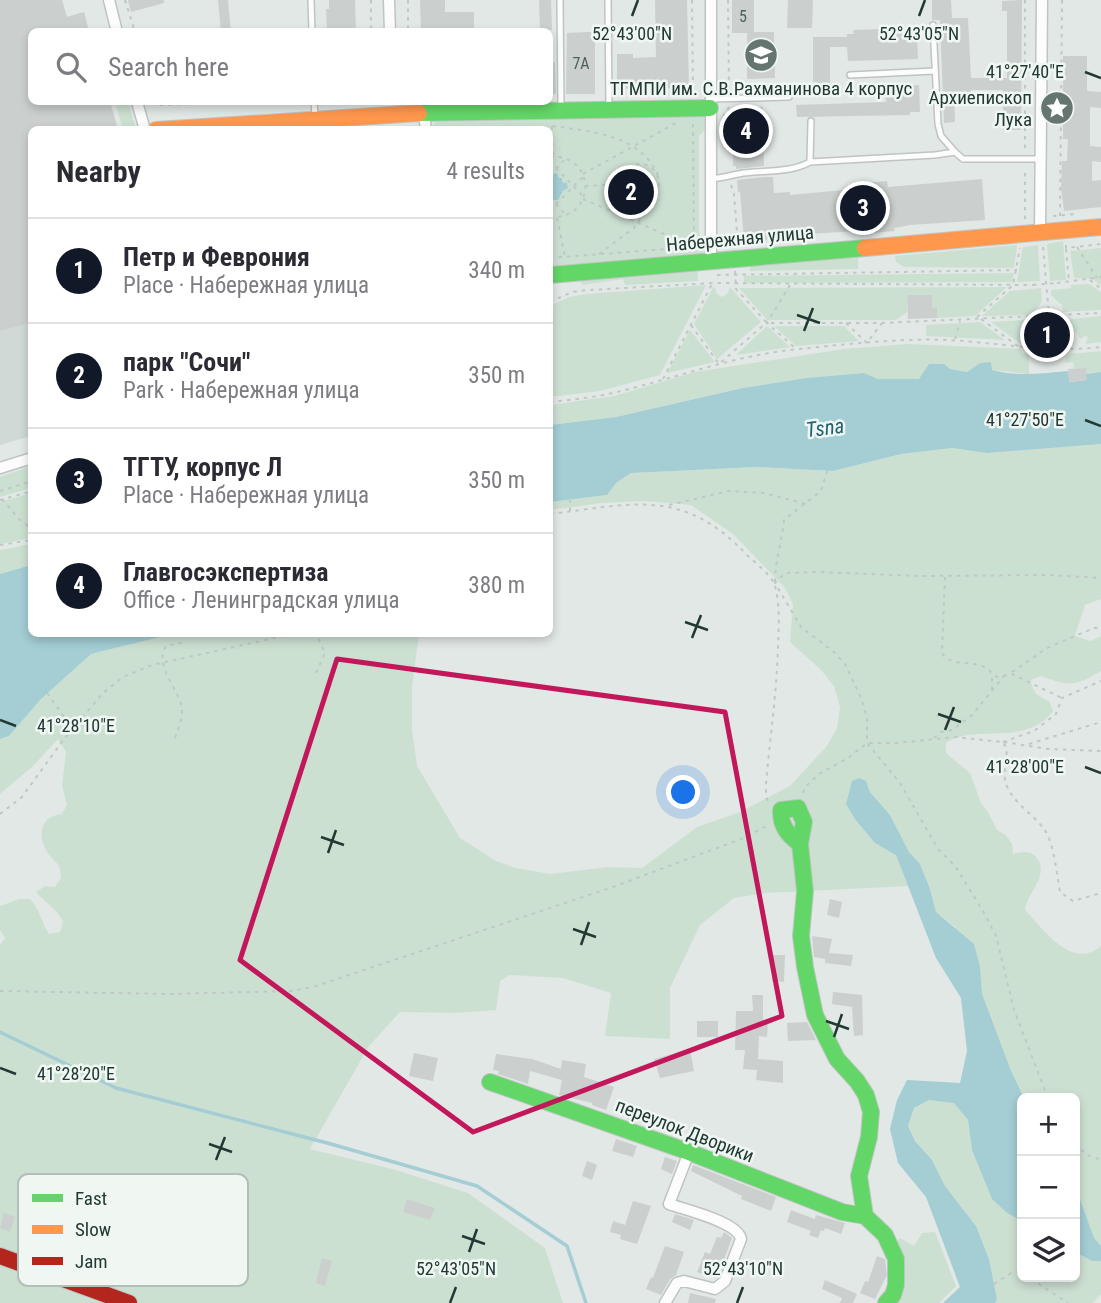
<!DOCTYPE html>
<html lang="en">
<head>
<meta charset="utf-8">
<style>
	body { margin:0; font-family:"Roboto Condensed",sans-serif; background:#f2f2f3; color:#2b2b33 }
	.controls { position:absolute; right:21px; bottom:21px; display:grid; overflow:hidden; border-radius:10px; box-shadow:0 4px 10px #0003 }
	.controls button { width:63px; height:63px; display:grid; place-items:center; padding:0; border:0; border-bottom:2px solid #e1e1e2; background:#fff; color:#2b2b33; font:35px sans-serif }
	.you { position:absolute; left:684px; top:793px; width:24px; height:24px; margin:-18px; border:5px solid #fff; border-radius:50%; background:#1a73e8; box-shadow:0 0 0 10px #1a73e833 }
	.badge { display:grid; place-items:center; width:46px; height:46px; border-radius:50%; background:#111827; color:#fff; font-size:23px; font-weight:700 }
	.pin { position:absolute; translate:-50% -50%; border:4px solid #fff; box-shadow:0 2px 7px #0006 }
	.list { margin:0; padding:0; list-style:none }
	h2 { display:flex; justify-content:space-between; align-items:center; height:91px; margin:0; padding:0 28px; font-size:30px }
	h2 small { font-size:23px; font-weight:400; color:#7c7c81 }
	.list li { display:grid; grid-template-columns:46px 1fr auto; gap:21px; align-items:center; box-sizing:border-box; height:105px; padding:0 28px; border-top:2px solid #e1e1e2 }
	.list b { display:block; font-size:26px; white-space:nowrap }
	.list p { margin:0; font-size:23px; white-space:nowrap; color:#7c7c81 }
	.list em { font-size:23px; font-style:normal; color:#7c7c81 }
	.icon { flex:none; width:38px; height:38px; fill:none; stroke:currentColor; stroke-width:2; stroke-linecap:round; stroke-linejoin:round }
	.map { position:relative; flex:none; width:1101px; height:1303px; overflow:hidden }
	.search { position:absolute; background:#fff; box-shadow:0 4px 10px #0003; left:28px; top:28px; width:525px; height:77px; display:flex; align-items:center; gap:18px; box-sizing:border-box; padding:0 24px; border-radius:10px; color:#7c7c81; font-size:26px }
	.panel { position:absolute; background:#fff; box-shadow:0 4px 10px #0003; left:28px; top:126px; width:525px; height:511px; border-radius:10px }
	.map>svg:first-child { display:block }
</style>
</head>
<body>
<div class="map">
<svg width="1101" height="1303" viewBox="0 0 1101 1303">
	<rect width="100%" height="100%" fill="#e2e8e5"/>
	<!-- built -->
	<path fill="#d0d9d5" d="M0 0 67 17 84 12 89 31 32 32V102H110L118 129 32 130 31 436 0 445Z"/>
	<!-- green -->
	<path fill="#cce0d2" d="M115 102H128L136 129H123Z
		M705 115V130L699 136V234L705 239V249L701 256 550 269V195L560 194 568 186 564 182 550 179V130H431L430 127 436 122Z
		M1063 241 1066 280 1050 281 1047 244Z
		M1017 245 1014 268 904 267 896 262 895 256Z
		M1038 245 1040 281 1017 282 1023 247Z
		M1101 248V286L1093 279 1074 278 1070 251Z
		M858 258V269L750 271V261Z
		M697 268 698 281 625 285 623 279 582 285 581 279Z
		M1014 273 1012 282 744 283V276Z
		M1089 284 1101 292V310L1063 312 1062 304 1059 303 1051 295V290L1071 288V285Z
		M706 285 660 375 600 391 550 397V306L569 297 587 294Z
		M714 286 717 294 722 297 728 293 730 287 761 322 717 359 694 324Z
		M1007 287 975 316 937 318V308H932V295H907V312L896 320H767L739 288Z
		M1041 288 1042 301 1033 315 982 316 1010 291Z
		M1101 316V342L1085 344 1088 337 1085 336 1080 339 1077 332 1073 333V340L1068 336 1065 337 1064 325 1072 319Z
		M1024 320V330L1034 329 1035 346H1024L991 322Z
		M980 322 1005 340 926 336V325Z
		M767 326 790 347 736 355Z
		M774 326H844L859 341 796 346Z
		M690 330 715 362 667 373Z
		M907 344 1021 349 1022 354H1029V374L992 370 991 363H980L967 372 950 369 919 379H878L864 373 806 378 743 388 616 417 550 425V405L614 396 695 372 844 349Z
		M1101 351V372L1086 374 1085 368 1074 369 1073 362 1065 363V358L1069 354Z
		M1101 444V599L1085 605 1075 636 1091 641 1101 636V671C1075 687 1068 686 1041 676L1031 680C1032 692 1037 696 1049 701L1053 711C1025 748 973 723 946 743V753L970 773 981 803 988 812 997 830 1006 835 1012 844 1013 854C1021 852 1029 850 1035 856 1052 873 1027 893 1025 910 1044 930 1072 971 1101 946V1246L1094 1238 1075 1229V1098H1022L975 1004 981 993 980 967 955 927 936 912 930 889 920 864 909 852 890 815 870 792 866 781H852L847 805 875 843 896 854 908 886 765 893 734 898 700 925 670 988V1039L605 1036 611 993 563 978 510 975 500 981 496 1010 455 1013 400 1012 369 1046 310 1149 396 1170 468 1193 545 1248 563 1303H0V945L5 938 0 930V906L19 899H30C40 909 41 922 49 934L60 932 63 922C58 909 45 903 36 892L45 886 55 887 61 878C61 875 60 869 59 866 56 861 50 857 47 852 37 835 40 816 62 814L67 805 62 785 66 752 58 739 32 767 0 794V739L9 736 41 699 91 654 172 634H419L412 687V729L417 766 460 838 496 861 516 868 550 874 608 867 642 868 697 827 740 812 790 786 827 746 837 728 840 707 834 686 821 670 790 642 793 604 785 588 733 534 691 505 645 501 602 503 550 510V502L607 495 616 483 631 473 756 467 833 471 901 454 952 448 987 453Z
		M31 466V488L0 497V477Z
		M31 493V538L0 544V502Z
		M31 544V565L0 574V550Z
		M929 1100 954 1102 968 1120 972 1150 1007 1213 1022 1221V1277H1075V1252L1092 1261H1101V1294L1093 1303H995L997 1299 989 1259 976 1226 945 1186 932 1160 915 1141 908 1126 914 1108Z
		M935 1232 956 1286 939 1303H893L897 1242 900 1238 914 1246 922 1233Z"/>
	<!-- water -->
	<path fill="#a4cdd4" d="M557 173 559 178H562V182L567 183 568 188 563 191 558 200H554L550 195V179L552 174Z
		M991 362 992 370C1017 377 1043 373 1068 371L1070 382 1086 380V374L1101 372V444L987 453 952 448 901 454 833 471 756 467 631 473 616 483 607 495 550 502V425L616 417 743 388 806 378 864 373 878 379H919L929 364H944L950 369 967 372 980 363Z
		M31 565 32 634H172L91 654 41 699 9 736 0 739V574Z
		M859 778 866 781 870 792 890 815 909 852 920 864 930 889 936 912 974 944 980 967 982 994 1011 1071 1024 1098H1022V1221L1007 1213 992 1199 972 1150 968 1120 954 1103 929 1100 914 1108 908 1126 915 1141 932 1160 945 1186 976 1226 989 1259 997 1299 995 1303H943L960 1287 926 1197 898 1163 890 1129 897 1100 907 1080 960 1083 967 1051 961 998 936 958 896 855 875 843 855 819 846 804 852 781Z
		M1075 1186 1094 1238 1101 1246V1261H1092L1075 1252Z"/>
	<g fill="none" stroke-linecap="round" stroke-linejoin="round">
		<!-- stream -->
		<path stroke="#a4cdd4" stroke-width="3.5" d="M0 1032 116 1088 331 1144 477 1186 567 1246 586 1303"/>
	</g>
	<!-- building -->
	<path fill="#cbd0ce" d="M0 0H62L67 17 84 12 89 32H32V102H110L118 130H32V322L0 331Z
		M128 0H164V3L131 12Z
		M218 0H228L231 32H221Z
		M329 0H355L356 32H327L326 9H329Z
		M420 0H445V12H474V32H421Z
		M539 0H551L552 30H540Z
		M655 0H687L689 88 617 89V54H633V58L656 57Z
		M732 0H754V32H774L775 78 747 79V33H732Z
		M788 0H813L812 28H787Z
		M932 0H951L952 18H968L971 78H1007V11H1002V1L1022 0 1021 130H1003V90H971V92L954 93 955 122 944 123 940 20H932Z
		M910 28V32L917 31 918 59 848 61 847 47H830V87L816 88V82H813V37H847V34H854L853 30Z
		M587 32H595V94H566L567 33Z
		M1063 56H1087V91L1101 92V108L1090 107V146L1101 147V162L1092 161V181L1101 180V207L1064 211 1061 187 1062 161H1067L1068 139H1063Z
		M550 62H555L556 94H550Z
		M919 85 920 112H910V115L797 117 796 105 886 102 885 87Z
		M732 107H763L764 166 736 169V166H733V152H728V123H732Z
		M764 177H773L774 193 790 192V195L864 188V183L887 181 888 187 982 179 985 220 910 225 894 228 895 231 873 233V230L793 235 767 239 766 241 758 243 753 238 744 239 740 192H738L737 180Z
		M907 295H932V308L937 307V318L908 319Z
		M1086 368 1087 380 1069 382 1068 369Z
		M830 899 842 902 839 918 827 915Z
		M812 936 832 939 829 953 853 955 851 966 825 963V959L814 957Z
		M773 955H785L784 982 772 981Z
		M833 992 862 995 863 1035 854 1036 852 1007 832 1004Z
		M752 995H763V1023H768L767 1037 759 1036 758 1059 783 1061V1083L756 1080 757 1070 743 1069 745 1050H735L736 1011H753Z
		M697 1021H718V1037H697Z
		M807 1022 816 1040 788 1041 787 1023Z
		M690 1049 694 1071 660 1078 654 1059Z
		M414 1053 438 1058 433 1081 409 1076Z
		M496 1054 532 1059 561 1069 562 1060 586 1064 584 1077 614 1087 606 1110 592 1105V1103L559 1095 562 1080 530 1071 528 1084 498 1074 499 1071 493 1070Z
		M632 1107 647 1112 643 1123 627 1119Z
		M616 1139 637 1146 633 1157 612 1151Z
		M665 1157 677 1161 672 1174 661 1169Z
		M587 1161 597 1165 592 1180 582 1176Z
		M693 1165 776 1197 771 1211 741 1199 742 1196 691 1171Z
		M407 1199 435 1208 430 1220 403 1212Z
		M633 1201 651 1206 637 1244 620 1239 621 1235 610 1232 613 1221 625 1225Z
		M791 1210 815 1219 816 1215 845 1223 841 1234 825 1228 824 1231 821 1230 818 1238 809 1235 811 1231 787 1222Z
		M4 1213 15 1217 10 1232 0 1228Z
		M675 1214 694 1220 690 1230 672 1222Z
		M724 1232 732 1238 718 1276 716 1278 697 1272 705 1252 710 1254 717 1237 721 1238Z
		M665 1246 684 1252 676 1275 670 1279 661 1295 646 1289 651 1277 653 1278Z
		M877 1256 885 1259 887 1275 875 1299 860 1293 865 1281 868 1282Z
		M322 1258 332 1261 325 1286 316 1283Z
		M825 1280 857 1294 853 1303H840L842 1298 822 1289Z
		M690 1293 716 1299 715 1303H688Z"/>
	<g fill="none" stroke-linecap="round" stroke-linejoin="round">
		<!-- lane casing -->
		<g stroke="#bfc4c2" stroke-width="8">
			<path id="lane" d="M311 0 312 32
				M560 0 561 108
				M608 0 609 109
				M933 25 938 124 941 136 955 152
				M850 75 935 71
				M710 99 789 97
				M314 102 315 116
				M811 121 810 162 935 155 955 152 963 159H1040
				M710 179C722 178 732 175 743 173 766 170 790 173 810 162"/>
		</g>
		<!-- street casing -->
		<g stroke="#bfc4c2" stroke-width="13">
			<path id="street" d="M109 0 117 32
				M389 0 390 32
				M711 0V262
				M137 102 145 130
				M424 114 426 130
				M1040 232 1042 0
				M0 468 32 458
				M665 1303 677 1283 684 1281 715 1289 725 1281 741 1239C738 1222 686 1210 669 1204L689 1152"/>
		</g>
		<!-- fast casing -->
		<g stroke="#bfc5c3" stroke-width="18">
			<path id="fast" d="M419 113 710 108
				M550 275 865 248
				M800 844C788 835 780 826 781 810L798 808 804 822 800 844 805 891 801 936 805 967 815 1015 837 1059 857 1081 866 1095 871 1112 869 1137 859 1176 865 1216 885 1235 896 1259V1285L893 1295 886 1303
				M490 1082 689 1152 842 1212 865 1216"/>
		</g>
		<!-- slow casing -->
		<g stroke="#bfc5c3" stroke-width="18">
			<path id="slow" d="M156 130 419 113
				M865 248 1101 227"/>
		</g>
		<!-- jam casing -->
		<g stroke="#bfc5c3" stroke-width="18">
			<path id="jam" d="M0 1256 129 1303"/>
		</g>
		<!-- path -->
		<path stroke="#c0c8c5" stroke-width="2" stroke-dasharray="3.5 5" stroke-linecap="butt" d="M125 0 135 32
			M371 0V32
			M408 0V32
			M692 0 693 93
			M728 0 729 91
			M1025 0V149
			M153 102 155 105 281 102
			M723 117 729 107
			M693 124 694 247
			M552 126 553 155
			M381 129H414
			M536 130 552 126 560 127C597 132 641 137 658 175
			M550 157C597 153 597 220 550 217
			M550 162 583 196
			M621 183a19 19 0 1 1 38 0a19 19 0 1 1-38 0Z
			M583 174 676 123
			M550 175 566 158
			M633 183a7 7 0 1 1 14 0a7 7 0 1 1-14 0Z
			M731 185 734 194 738 245
			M585 186 633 184
			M550 198 566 215
			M583 199 694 247H699
			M550 210 583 177
			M1053 216 1075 214
			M1060 216 1062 0
			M557 218 565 257
			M1025 219V168
			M1066 245V248L1101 244
			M1043 247 1049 315
			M1077 247 1097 278
			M1066 249 1069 282
			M599 254 634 228 656 197
			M550 258 693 247
			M735 271 736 289 767 323H882L1101 313
			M717 275 1017 270
			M1090 280 1101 289
			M1057 283 1101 277
			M790 285 767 323 795 348
			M550 302 572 292 588 290 713 283 1033 285
			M977 317 1013 285 1020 248
			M981 319 1019 347
			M846 323 867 343 882 323
			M691 325 719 364 766 323
			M955 339 960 321
			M663 379 712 284
			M550 402C569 400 589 398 608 394 672 380 733 355 799 349 848 344 899 338 948 340 999 343 1050 353 1101 347
			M0 491 32 481
			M2 499 19 519 32 529
			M0 500 32 491
			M669 505 729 491 764 493 806 504
			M570 511V500
			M550 514C633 504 683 487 747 555 755 563 772 575 775 586 780 605 779 626 778 645 777 692 770 737 766 784V797L769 803
			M0 545 32 540
			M945 577 942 653C950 667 970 660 984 667 989 669 992 674 997 677L1012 674 1062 698
			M775 582C775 560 782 541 784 520L821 491 827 471
			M1012 672 1047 648 1094 628H1101
			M316 673 325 653 319 640 320 634
			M992 690V675
			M47 693 72 728
			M175 738C179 727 184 716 181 704 176 686 154 664 166 646L185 642
			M934 738 941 732 952 730 972 715 1004 676
			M1003 742 1034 731 1056 714 1062 698 1101 681
			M1004 742 1048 749 1101 751
			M1029 744 1101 722
			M803 793 805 787 819 774 848 758 867 743H897L955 737 1003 742C1012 755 1001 770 1006 784 1013 803 1033 814 1044 829 1054 842 1057 876 1060 892L1073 901 1101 893
			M0 814 22 797 64 739 103 693 123 677 152 665 293 634
			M0 991 170 994 292 991 316 986 613 887 741 839 767 826
			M1048 1098 1014 1010 996 936 983 911 955 866 938 849 900 783 867 743V719L862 700 845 664 834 652 801 627 775 583 785 573 818 572 919 576 1049 575 1101 578
			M1075 1144 1087 1155 1101 1160
			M1022 1248 1018 1253 1022 1256
			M1033 1277 1040 1285 1068 1303
			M994 1284 1011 1273 1022 1271"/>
		<!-- lane -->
		<use href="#lane" stroke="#fbfcfb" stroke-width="5"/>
		<!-- street -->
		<use href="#street" stroke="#fbfcfb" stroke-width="10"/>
		<!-- fast -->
		<use href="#fast" stroke="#63d668" stroke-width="16"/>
		<!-- slow -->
		<use href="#slow" stroke="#ff974d" stroke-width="16"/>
		<!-- jam -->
		<use href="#jam" stroke="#b3261e" stroke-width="16"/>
		<!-- path-bridge -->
		<path stroke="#c0c8c5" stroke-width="2" stroke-dasharray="3.5 5" stroke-linecap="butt" d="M1033 285 1057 283"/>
	</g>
	<!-- marked area -->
	<path fill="none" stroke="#c2185b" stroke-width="5" stroke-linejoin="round" d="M337 659 725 712 782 1016 473 1132 240 960Z"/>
	<!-- ticks -->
	<path fill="none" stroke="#223933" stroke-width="2.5" d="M632 16 638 0M919 16 925 0M1085 72 1101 78M797 315 820 323M804 331 813 308M1085 420 1101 426M685 622 708 630M692 638 701 615M938 714 961 722M0 720 16 726M945 730 954 707M1085 767 1101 773M321 837 344 845M328 853 336 830M573 929 596 937M581 945 589 922M826 1021 849 1029M834 1037 842 1014M0 1068 16 1074M209 1144 232 1152M216 1160 225 1137M462 1236 485 1244M469 1252 477 1229M450 1303 456 1287M737 1303 743 1287"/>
	<!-- icons -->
	<defs>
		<g id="university-disc" transform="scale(1.75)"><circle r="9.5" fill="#657671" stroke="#f0f7f3"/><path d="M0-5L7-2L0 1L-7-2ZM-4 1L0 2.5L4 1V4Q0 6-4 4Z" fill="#fff"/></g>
		<g id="sight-disc" transform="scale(1.75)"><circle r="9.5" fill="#657671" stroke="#f0f7f3"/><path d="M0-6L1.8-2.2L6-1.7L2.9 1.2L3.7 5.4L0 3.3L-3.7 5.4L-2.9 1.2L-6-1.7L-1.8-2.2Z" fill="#fff"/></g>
	</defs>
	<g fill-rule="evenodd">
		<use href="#university-disc" x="761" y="55"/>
		<use href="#sight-disc" x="1057" y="108"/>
	</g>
	<g text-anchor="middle" stroke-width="5" stroke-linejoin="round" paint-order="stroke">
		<!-- number labels -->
		<g font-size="16" fill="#4d605a">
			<text x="743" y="22">5</text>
			<text x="581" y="69">7А</text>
		</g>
		<!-- poi labels -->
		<g font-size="19" fill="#223933" stroke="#f0f7f3">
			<text x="761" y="95">ТГМПИ им. С.В.Рахманинова 4 корпус</text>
			<text x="1032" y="104" text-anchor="end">Архиепископ<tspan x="1032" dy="22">Лука</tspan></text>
		</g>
		<!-- street labels -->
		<g font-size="19" fill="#223933" stroke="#f0f7f3">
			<text transform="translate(740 238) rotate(-5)" y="7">Набережная улица</text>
			<text transform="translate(685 1130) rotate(21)" y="7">переулок Дворики</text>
		</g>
		<!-- water labels -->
		<g font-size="21" font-style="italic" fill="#1f6271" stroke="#f0f7f3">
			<text transform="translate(825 428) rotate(-7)" y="7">Tsna</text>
		</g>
	</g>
	<!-- legend -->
	<rect x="18" y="1174" width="230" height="112" rx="10" fill="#f0f7f3" stroke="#b2beb9" stroke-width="2"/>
	<rect x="32" y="1194" width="31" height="8" fill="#63d668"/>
	<rect x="32" y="1225" width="31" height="9" fill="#ff974d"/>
	<rect x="32" y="1257" width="31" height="8" fill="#b3261e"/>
	<g font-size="19" fill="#223933">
		<text x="75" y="1205">Fast</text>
		<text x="75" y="1236">Slow</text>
		<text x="75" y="1268">Jam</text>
	</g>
	<g font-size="18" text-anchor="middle" fill="#223933" stroke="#f0f7f3" stroke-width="5" stroke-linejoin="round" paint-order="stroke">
		<text x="632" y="40">52°43'00"N</text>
		<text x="919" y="40">52°43'05"N</text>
		<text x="1025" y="78">41°27'40"E</text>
		<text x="1025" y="426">41°27'50"E</text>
		<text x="76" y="732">41°28'10"E</text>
		<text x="1025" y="773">41°28'00"E</text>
		<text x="76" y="1080">41°28'20"E</text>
		<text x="456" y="1275">52°43'05"N</text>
		<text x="743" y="1275">52°43'10"N</text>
	</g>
</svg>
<div class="controls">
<button>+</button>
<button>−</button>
<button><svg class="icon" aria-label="layers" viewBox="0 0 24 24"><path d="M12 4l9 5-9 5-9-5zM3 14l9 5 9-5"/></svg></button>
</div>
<div class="you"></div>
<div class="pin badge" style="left:1047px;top:335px">1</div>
<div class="pin badge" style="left:631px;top:192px">2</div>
<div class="pin badge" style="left:863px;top:208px">3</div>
<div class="pin badge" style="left:746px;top:131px">4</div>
<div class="search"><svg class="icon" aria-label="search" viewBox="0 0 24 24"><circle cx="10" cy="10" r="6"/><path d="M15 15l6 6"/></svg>Search here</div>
<section class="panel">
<h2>Nearby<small>4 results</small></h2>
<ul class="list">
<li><span class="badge">1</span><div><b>Петр и Феврония</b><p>Place · Набережная улица</p></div><em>340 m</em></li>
<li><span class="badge">2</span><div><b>парк &quot;Сочи&quot;</b><p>Park · Набережная улица</p></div><em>350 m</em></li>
<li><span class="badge">3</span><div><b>ТГТУ, корпус Л</b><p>Place · Набережная улица</p></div><em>350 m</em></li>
<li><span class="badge">4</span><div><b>Главгосэкспертиза</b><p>Office · Ленинградская улица</p></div><em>380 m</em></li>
</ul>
</section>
</div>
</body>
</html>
